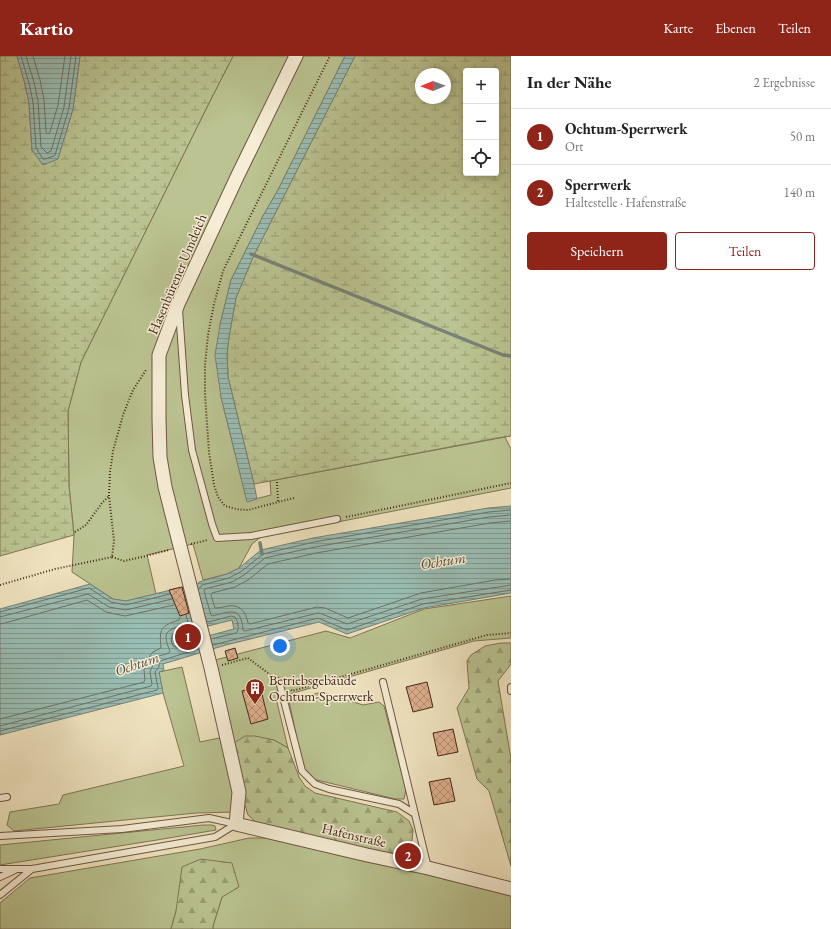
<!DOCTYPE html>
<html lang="de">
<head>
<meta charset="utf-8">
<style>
	body { margin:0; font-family:"EB Garamond",serif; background:#f6f6f6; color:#222 }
	.controls { position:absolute; right:12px; top:12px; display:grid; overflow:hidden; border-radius:4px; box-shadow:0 2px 6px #0003 }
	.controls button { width:36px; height:36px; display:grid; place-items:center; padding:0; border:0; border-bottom:1px solid #e0e0e0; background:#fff; color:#222; font:20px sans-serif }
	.compass { position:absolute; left:415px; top:12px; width:36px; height:36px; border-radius:50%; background:#fff; box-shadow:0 2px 6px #0003; rotate:269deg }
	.you { position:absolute; left:280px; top:590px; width:14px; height:14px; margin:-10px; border:3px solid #fff; border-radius:50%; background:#1a73e8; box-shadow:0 0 0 6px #1a73e833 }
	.badge { display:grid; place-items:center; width:26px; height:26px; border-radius:50%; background:#8f2418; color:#fff; font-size:13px; font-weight:700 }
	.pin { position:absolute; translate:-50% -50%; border:2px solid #fff; box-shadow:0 1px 4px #0006 }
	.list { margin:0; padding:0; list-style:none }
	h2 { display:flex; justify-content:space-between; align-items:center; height:52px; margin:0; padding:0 16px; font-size:17px }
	h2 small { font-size:13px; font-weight:400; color:#767676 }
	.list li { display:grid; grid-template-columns:26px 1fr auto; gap:12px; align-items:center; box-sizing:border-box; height:56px; padding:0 16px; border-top:1px solid #e0e0e0 }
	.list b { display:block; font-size:15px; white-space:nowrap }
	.list p { margin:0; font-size:13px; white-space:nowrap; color:#767676 }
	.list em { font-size:13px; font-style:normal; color:#767676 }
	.actions { display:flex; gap:8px; padding:12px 16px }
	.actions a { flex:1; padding:9px 0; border:1px solid #8f2418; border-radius:4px; text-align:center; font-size:14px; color:#8f2418 }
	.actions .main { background:#8f2418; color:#fff }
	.icon { flex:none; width:22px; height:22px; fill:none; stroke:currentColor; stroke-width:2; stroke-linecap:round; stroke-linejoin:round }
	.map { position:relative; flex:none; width:511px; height:873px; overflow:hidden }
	header { display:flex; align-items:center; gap:24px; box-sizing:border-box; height:56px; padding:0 20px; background:#8f2418; color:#fff }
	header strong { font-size:19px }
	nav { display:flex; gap:22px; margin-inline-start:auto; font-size:14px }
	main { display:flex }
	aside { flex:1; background:#fff }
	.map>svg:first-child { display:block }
</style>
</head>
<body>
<header>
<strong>Kartio</strong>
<nav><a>Karte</a><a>Ebenen</a><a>Teilen</a></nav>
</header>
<main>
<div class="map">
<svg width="511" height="873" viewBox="0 0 511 873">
	<defs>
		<pattern id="forest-firs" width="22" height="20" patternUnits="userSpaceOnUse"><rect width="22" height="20" fill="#bac391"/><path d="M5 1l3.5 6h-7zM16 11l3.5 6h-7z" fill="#999e76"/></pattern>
		<pattern id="wetland-marsh" width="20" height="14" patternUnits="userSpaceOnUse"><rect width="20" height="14" fill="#bac391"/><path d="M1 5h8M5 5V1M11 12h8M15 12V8" fill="none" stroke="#999e76"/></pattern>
		<pattern id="water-rules" width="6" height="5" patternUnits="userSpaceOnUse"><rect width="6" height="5" fill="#9abeb4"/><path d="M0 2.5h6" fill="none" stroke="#7f9a92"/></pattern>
		<pattern id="building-cross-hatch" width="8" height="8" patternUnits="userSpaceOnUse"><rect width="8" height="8" fill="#ddae8c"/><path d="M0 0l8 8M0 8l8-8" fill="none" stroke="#b58e72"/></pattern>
	</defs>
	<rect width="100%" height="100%" fill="#efe3bf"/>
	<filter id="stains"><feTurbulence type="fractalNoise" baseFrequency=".005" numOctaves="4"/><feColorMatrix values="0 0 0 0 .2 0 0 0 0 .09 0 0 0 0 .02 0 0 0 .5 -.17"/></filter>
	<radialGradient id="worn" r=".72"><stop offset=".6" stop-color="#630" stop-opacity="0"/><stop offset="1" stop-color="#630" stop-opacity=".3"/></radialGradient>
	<!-- green -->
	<path fill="#bac391" stroke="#807555" d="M233 0H345L278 134 263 160 231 224 220 269 221 341 247 445 271 439 270 425 505 381 511 393V432L261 481 252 488 239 512 227 518 203 524 193 488 147 499 156 538 126 545 113 543 72 516 74 479 69 430 68 355 81 306 206 53Z
		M511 540V582L474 585 276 642 288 692 274 684 234 687 215 604 326 575 350 582 424 553Z
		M182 611 200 686 224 681 235 736V756L196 757 14 775 7 769 10 756 59 748 63 739 184 710 163 637 159 616Z
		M322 636 363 649 379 646 384 650 406 733 404 743H395L313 723 303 712 289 645Z
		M203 769H212L215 770 216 774 157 784 0 809V789Z
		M249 782H266L502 835 511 839V873H213V870L222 841 176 855 171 873H0V847L30 822 200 793Z"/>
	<!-- forest -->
	<path fill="url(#forest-firs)" stroke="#807555" d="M501 587H511V608L498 625 511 703V810L489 735 477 723 457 652 469 632 467 605 471 599 485 590Z
		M245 680H255L274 684 288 692 299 721 305 730 315 737 397 756 409 765 413 774 412 784 406 795 397 798 383 799 258 768 248 759 244 746 234 687Z
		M201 803 232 807 239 831 222 841 213 870V873H171L176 855 182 811Z"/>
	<!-- wetland -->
	<path fill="url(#wetland-marsh)" stroke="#807555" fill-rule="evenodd" d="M0 0H17L25 28 29 47 32 94 43 108 58 102 73 53 80 0H233L206 53 81 306 68 355 69 430 74 479 0 500Z
		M355 0H511V380L497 382 254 428 228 321 227 298 229 281 236 242 253 201ZM466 15H496V117H466ZM421 18H445V42H421Z"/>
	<!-- water -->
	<path fill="url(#water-rules)" stroke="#788276" d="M17 0H80L73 53 58 103 43 109 32 94 29 47 25 28Z
		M345 0H355L253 201 236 242 229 281 227 298 228 321 254 428 257 443 247 446 221 341 215 299 220 269 231 224 263 160 278 134Z
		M511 450V537L424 552 347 578 319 566 226 589 163 608 164 614 159 616 163 637 0 679V553L90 528 113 543 126 545 187 530 199 575 175 581 177 588 234 573 232 564 204 571 194 532 199 526 227 518 239 512 261 494 313 482 488 452Z"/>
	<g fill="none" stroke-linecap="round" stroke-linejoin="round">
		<!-- shore -->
		<path stroke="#707266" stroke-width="1" d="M21 0 29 27 33 46 36 92 43 103H45L54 100 55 99 69 52 76 0
			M26 0 34 26 38 45 41 91 47 97 51 95 64 51 71 0
			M33 0 40 24 44 44 46 76 48 78 50 76 58 49 65 0
			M511 459 489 461 315 491 265 502 244 519 232 526 205 533 204 535 211 559 212 560C230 556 241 549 243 574L245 575 318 557 322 558 347 568 422 543 511 529
			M511 465 490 467 316 497 268 508 248 524 235 531 212 537 211 539 215 552C219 552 224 551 228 550 240 548 246 556 248 567L250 568 317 551 325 552 348 562 421 537 495 524 511 523
			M199 533 202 529 229 522 242 515 263 498 314 486 489 456 511 454
			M0 556 89 532 111 546 126 549 170 538
			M0 561 88 538 109 551 126 554 172 543
			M207 565 209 566 231 560 235 561C238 565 240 573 236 577L211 583
			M0 568 5 567 87 544 106 556 125 560 174 549
			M193 572 173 578C171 581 171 584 172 588 175 595 191 589 197 587
			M213 589 318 562 347 574 423 548 511 534
			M0 663 144 626 145 624 144 614 149 601 153 596 161 592C159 572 161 570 179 564L180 561
			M0 670 151 630 152 628 150 616 155 604 159 600 169 597 170 595C160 573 170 574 187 568L188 567 186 559
			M0 675 157 634 158 632 155 616 159 611V608L160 605 198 593"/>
		<!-- stream -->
		<path stroke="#788276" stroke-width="3.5" d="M251 198 503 299 511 300
			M260 487 262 498"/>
	</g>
	<!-- building -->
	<path fill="url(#building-cross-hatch)" stroke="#462719" d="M182 531 189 557 180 560 169 534Z
		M235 592 238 602 228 605 225 595Z
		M427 626 433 651 413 656 406 631Z
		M260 630 268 663 251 668 242 635Z
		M453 673 458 696 438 700 433 677Z
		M450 722 455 745 434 749 429 726Z"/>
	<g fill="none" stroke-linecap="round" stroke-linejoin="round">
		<!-- lane casing -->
		<g stroke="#705642" stroke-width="8">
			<path id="lane" d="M179 254 185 339 192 394 212 468 217 482 251 480 337 463
				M279 625 302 715 315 728 329 733 399 748 415 758
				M383 626 428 812
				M511 631V635
				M0 742 7 741
				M0 780 122 773 209 762 236 768
				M0 813H32L215 781 236 768
				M0 821 15 814
				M0 839 32 813"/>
		</g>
		<!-- street casing -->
		<g stroke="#705642" stroke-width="15">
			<path id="street" d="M296 0 237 121 178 248 159 299V363L160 401 165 431 211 612 239 736 236 768 367 799 428 812 511 833"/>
		</g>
		<!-- path -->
		<path stroke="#462719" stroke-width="2" stroke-dasharray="1 2" stroke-linecap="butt" d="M277 426 278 446
			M294 442 248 454 236 453 225 450 218 441 214 429 209 396 205 339V309L208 279 214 248 223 215 330 0
			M346 461 511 427
			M75 476 86 469 102 447 109 440
			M191 488 208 484
			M112 501 124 505 146 500 169 494
			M0 529 55 513 112 501 114 485 109 440 110 416 113 395 123 359 133 334 146 314
			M222 609 248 602 272 620
			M291 634 292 635 487 579 511 577"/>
		<!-- lane -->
		<use href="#lane" stroke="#f5edd5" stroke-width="6"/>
		<!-- street -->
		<use href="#street" stroke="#f5edd5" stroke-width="13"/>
	</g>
	<!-- icons -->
	<defs>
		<g id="building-pin" transform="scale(1)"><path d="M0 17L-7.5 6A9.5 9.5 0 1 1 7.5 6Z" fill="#8f2418" stroke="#f5edd5"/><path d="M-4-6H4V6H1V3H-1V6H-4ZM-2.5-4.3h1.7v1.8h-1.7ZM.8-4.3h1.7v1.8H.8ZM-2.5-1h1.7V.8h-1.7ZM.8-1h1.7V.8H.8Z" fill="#fff"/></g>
	</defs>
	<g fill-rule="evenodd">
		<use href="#building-pin" x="255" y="632"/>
	</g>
	<g text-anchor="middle" stroke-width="3" stroke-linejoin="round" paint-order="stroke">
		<!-- street labels -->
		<g font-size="14" fill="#462719" stroke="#f5edd5">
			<text transform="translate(177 218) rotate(-67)" y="5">Hasenbürener Umdeich</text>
			<text transform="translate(354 779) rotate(13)" y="5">Hafenstraße</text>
		</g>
		<!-- poi labels -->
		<g font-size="14" fill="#462719" stroke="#f5edd5" text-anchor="start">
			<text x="269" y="629">Betriebsgebäude<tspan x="269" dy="16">Ochtum-Sperrwerk</tspan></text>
		</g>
		<!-- water labels -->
		<g font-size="15" font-style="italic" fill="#5b4d40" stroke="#f5edd5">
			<text transform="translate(443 505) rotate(-9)" y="5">Ochtum</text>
			<text transform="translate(137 608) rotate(-19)" y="5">Ochtum</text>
		</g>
	</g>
	<rect width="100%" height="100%" filter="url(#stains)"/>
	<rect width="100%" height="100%" fill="url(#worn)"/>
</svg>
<div class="controls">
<button>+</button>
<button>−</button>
<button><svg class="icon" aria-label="locate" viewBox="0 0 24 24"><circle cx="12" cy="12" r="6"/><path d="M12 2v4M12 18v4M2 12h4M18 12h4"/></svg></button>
</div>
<svg class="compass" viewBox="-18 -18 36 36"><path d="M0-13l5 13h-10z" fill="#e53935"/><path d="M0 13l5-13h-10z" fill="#767676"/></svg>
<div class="you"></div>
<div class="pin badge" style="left:188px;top:581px">1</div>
<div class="pin badge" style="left:408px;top:800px">2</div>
</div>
<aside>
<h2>In der Nähe<small>2 Ergebnisse</small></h2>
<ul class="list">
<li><span class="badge">1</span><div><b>Ochtum-Sperrwerk</b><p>Ort</p></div><em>50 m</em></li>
<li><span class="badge">2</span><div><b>Sperrwerk</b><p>Haltestelle · Hafenstraße</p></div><em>140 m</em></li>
</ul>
<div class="actions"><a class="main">Speichern</a><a>Teilen</a></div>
</aside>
</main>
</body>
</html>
